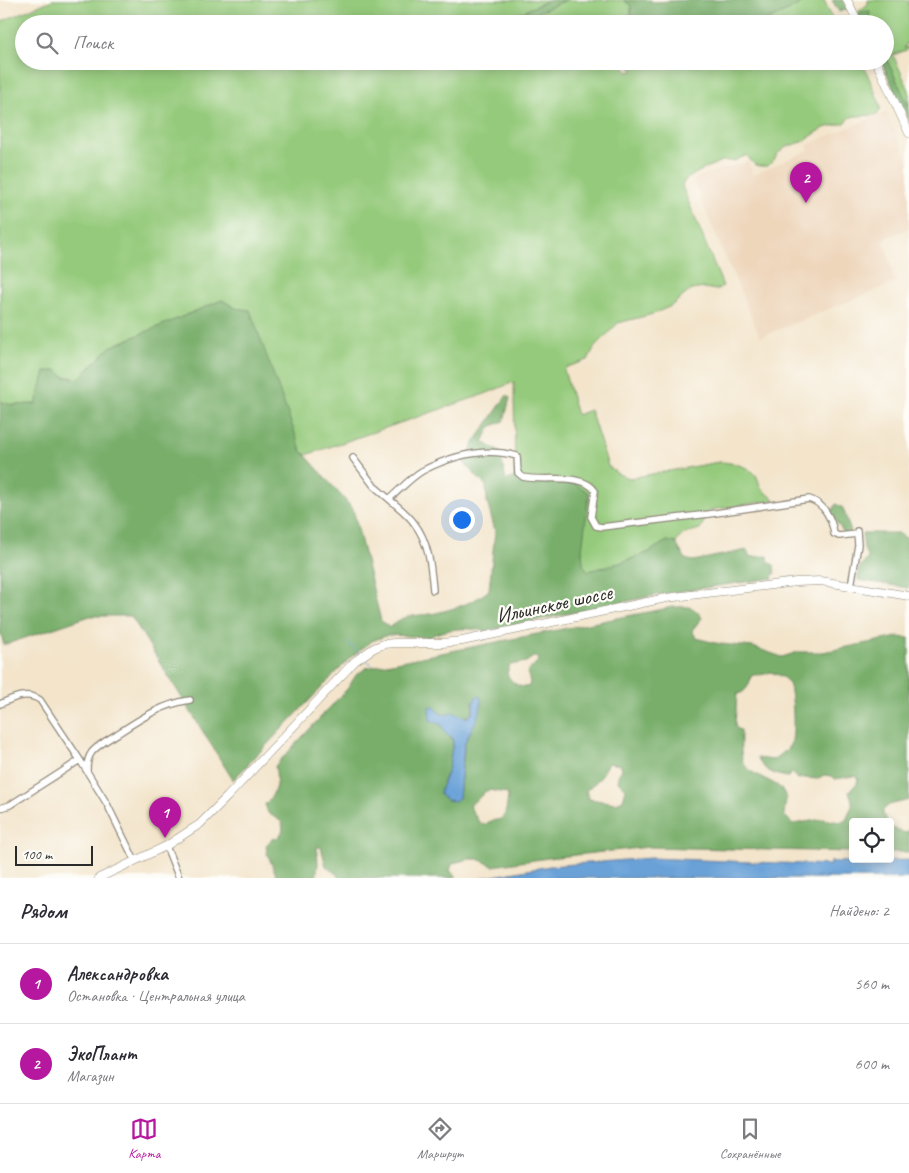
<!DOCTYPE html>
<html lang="ru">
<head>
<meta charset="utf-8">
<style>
	body { margin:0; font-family:Caveat,sans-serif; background:#f2f2f3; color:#2b2b33 }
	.controls { position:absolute; right:15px; bottom:15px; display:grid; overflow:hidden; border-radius:5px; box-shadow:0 2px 12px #0003 }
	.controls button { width:45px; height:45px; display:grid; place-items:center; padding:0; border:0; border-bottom:1px solid #e1e1e2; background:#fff; color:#2b2b33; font:25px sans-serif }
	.scale { position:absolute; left:15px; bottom:12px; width:78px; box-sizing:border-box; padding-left:5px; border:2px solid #2b2b2b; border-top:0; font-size:14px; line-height:18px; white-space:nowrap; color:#2b2b2b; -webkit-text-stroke:4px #fdfcf7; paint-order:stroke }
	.you { position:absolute; left:461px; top:519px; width:18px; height:18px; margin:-12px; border:4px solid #fff; border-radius:50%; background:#1a73e8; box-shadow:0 0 0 8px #1a73e833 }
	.badge { display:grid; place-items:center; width:32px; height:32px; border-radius:50%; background:#b5179e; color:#fff; font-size:16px; font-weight:700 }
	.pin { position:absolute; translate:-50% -41px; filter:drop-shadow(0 1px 2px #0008) }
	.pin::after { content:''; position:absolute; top:26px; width:18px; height:15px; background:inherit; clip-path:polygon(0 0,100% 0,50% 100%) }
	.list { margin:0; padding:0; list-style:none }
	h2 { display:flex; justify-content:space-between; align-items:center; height:65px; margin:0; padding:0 20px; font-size:21px }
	h2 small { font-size:16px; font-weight:400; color:#7c7c81 }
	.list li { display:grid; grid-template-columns:32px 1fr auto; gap:15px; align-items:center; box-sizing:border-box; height:80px; padding:0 20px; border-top:1px solid #e1e1e2 }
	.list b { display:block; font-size:19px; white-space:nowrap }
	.list p { margin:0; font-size:16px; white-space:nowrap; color:#7c7c81 }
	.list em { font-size:16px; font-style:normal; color:#7c7c81 }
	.icon { flex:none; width:28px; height:28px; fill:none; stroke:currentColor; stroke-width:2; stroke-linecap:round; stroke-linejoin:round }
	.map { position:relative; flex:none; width:909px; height:878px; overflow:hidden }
	.search { position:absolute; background:#fff; box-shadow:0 2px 12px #0003; left:15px; right:15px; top:15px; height:55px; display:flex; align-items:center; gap:12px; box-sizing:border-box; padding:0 18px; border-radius:28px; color:#7c7c81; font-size:19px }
	.sheet { height:225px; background:#fff }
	nav { display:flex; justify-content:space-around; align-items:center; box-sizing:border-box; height:70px; border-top:1px solid #e1e1e2; background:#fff; font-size:14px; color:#7c7c81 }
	nav a { display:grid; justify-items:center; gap:2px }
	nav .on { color:#b5179e }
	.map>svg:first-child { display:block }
</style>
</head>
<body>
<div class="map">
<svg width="909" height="878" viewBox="0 0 909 878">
	<rect width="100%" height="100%" fill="#fdfcf7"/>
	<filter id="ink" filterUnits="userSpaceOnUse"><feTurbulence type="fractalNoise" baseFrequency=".02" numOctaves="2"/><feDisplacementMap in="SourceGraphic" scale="10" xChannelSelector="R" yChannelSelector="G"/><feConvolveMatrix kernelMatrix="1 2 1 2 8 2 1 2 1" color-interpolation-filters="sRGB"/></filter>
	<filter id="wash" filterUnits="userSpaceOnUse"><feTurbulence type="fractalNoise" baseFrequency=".0096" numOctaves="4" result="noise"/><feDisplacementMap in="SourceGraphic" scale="20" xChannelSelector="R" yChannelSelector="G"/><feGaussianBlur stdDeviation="1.12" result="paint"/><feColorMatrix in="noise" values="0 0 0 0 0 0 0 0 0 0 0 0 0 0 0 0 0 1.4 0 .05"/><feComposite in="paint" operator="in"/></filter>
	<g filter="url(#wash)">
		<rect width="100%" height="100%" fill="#f3e4ca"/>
		<!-- built -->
		<path fill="#eed6bb" d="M886 112 909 162V228L883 239 896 282 760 337 692 179 748 161 753 175 809 150 807 145Z"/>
		<!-- green -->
		<path fill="#95ca7b" stroke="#607a53" d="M52 0H549L496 24H24V61H420L422 64 428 61H622L627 72 633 71 629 61H641V65L649 66 660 61H862L880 104 881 108 876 115 856 116 851 117 845 123 824 128 802 142 786 147 778 153 774 160 768 166C756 167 752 164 747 155L734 161H721L700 171 685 180 682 186 723 286 716 290 704 288 691 290 671 306 653 314 618 323 594 348 588 360 567 367 564 370 577 415 590 410 608 466 618 474 630 478 719 462C730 462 749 466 756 475 759 480 759 486 763 490 766 494 771 495 775 500L710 510C705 515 704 523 700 529 688 533 683 531 676 543L667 541 647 553 623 562 589 571 583 565 576 484 522 480 515 476 514 382 485 394 306 455 301 450 235 308 222 300 110 347 79 379 45 372 36 404 11 405 0 401V22Z
			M566 0H625L631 6V14L614 24H512Z
			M803 0H824L835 24H759L798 6Z
			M868 0H909V40L904 48 909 47V49L893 55 909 90V107L885 56V24H871L868 19 870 14 859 15 863 24H862L858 15 859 11 868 4Z"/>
		<!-- forest -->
		<path fill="#78ae6b" stroke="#526c4b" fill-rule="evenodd" d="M549 0H566L512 24H496Z
			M624 0H651L653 2 689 0H803L798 6 759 24H656L652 20 644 19 639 24H614L631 14V6Z
			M832 0H843L848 9 839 12Z
			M870 11 869 19 871 24H863L859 15 861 12Z
			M885 56 909 107V122L881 61H885Z
			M222 300 235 308 250 310 301 450 353 509 381 621 390 628C402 612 423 617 440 612 457 608 477 601 489 590L495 531 487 502 486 486 464 463 474 443 507 395 510 398 504 421 490 427 483 442 500 452 506 481 515 476 522 480 576 484 589 493 582 550 583 565 589 571 623 562 647 553 667 541 676 543 685 559 693 561 747 550 750 557 768 556 769 563 774 565 775 574 772 575 773 578 662 594 485 631C467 627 446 628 429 637L388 635 372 641 351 657 233 780 131 616H90L4 645 0 631V401L12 405 36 404 45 372 57 370 64 377 79 379 110 347Z
			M836 504 843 508 851 532 844 533 829 511 833 510Z
			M862 533H898L909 540V588L858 580 859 568 868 558 864 549Z
			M673 607C687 607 693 604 702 618L692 630 696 638 720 644 753 647 782 657 798 652H823L897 637 909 638V800L889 805 883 810V814L888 822H853V852L649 847 548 858 493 866 478 859H469L453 863 450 870 456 878H338L337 874 326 866 321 847H317L318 864 316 878H278L277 877 267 853 266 845 272 839 279 837 283 830 282 822 268 813 265 804C277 793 278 781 275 766L348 688 356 675 366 668ZM533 657H538V661L527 672 530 682 529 686C521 690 509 681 507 673L510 665 526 662ZM770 672C777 674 785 677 789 684 793 692 795 737 791 743 788 750 780 755 774 760L757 758C764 771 774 775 788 777L791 773 798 779 806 778 817 779 824 775 832 776 835 779 855 776 858 779 857 783 849 792C856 810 850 804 847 819L839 822 823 819 793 824 784 815C784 810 786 804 786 799 785 780 750 779 743 762 740 755 741 738 741 730L737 729 735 725 737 694C746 693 750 684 751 676 758 673 760 677 770 672ZM473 701 478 716 465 741 459 797 442 783 449 767 453 741 442 725 434 722 435 709C440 716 446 716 453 713L460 717 469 716 473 709ZM609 763 621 765 622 769 618 776V781L626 789 623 800 616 803 589 799 586 791 601 777 606 766ZM490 790 506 793 508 796C507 802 507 812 503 817 499 822 491 818 485 825 479 823 479 822 476 817 467 804 470 805 480 797 484 793 484 791 490 790Z
			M890 827 905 833 908 832 909 828V852H890Z"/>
		<!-- water -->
		<path fill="#6aa2d8" stroke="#4a6682" d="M480 696C486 712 468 731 464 746L459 798 455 801 447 800 440 795V791L449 767 453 741 452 737 445 733 442 725 430 720 429 707 433 706C436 709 438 713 442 714 447 716 449 713 454 713 460 714 467 722 472 713 475 708 472 702 476 697Z
			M650 858 830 865V862L909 860V878H482L550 866Z"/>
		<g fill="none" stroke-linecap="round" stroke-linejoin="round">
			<!-- stream -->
			<path stroke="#6aa2d8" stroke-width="1" d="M347 642 359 653
				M364 658 372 665"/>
		</g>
	</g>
	<g filter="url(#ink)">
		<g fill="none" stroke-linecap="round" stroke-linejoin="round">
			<!-- street casing -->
			<g stroke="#8f887a" stroke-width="8">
				<path id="street" d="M353 458 374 486 389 499
					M851 586 858 545 857 531
					M433 590C431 567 429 542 414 523 408 514 397 506 389 499 400 490 410 478 422 471 451 456 485 447 517 456L518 473 523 477C542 482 584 472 595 491L591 517 596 526 602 527 709 514 809 499C824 503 832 519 834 534L839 536 857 534
					M0 704C13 698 27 691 40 700L80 760 107 804 135 861
					M87 770C87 763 88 757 92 752 99 744 109 739 117 734 140 719 162 704 190 700
					M0 808 10 805 80 760
					M166 846 179 878"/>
			</g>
			<!-- secondary casing -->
			<g stroke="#8f887a" stroke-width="9">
				<path id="secondary" d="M847 0 859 24
					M876 61 909 133
					M99 878 166 846 200 824 227 797 355 661 374 648 384 644 394 643H442L462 641 666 598 796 582 821 581 909 596"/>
			</g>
			<!-- street -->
			<use href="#street" stroke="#fff" stroke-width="5.5"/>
			<!-- secondary -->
			<use href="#secondary" stroke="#fff" stroke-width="8"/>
		</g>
	</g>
	<g text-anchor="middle" stroke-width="4.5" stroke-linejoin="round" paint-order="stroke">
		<!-- street labels -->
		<g font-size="21" fill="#2b2b2b" stroke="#fdfcf7">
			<text transform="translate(554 604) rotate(-12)" y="7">Ильинское шоссе</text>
		</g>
	</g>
</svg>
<div class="controls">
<button><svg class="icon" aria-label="locate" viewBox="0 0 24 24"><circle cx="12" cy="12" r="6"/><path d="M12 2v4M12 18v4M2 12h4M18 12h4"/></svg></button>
</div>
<div class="scale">100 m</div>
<div class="you"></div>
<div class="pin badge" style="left:165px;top:838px">1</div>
<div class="pin badge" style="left:806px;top:203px">2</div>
<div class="search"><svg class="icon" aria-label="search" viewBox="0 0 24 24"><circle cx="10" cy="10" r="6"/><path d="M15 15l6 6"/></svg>Поиск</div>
</div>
<section class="sheet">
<h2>Рядом<small>Найдено: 2</small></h2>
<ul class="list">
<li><span class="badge">1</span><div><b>Александровка</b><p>Остановка · Центральная улица</p></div><em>560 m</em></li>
<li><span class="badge">2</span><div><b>ЭкоПлант</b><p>Магазин</p></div><em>600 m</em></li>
</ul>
</section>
<nav>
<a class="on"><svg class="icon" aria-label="map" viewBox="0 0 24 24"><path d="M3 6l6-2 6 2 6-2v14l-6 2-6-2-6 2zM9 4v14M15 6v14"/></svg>Карта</a>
<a><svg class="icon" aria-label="directions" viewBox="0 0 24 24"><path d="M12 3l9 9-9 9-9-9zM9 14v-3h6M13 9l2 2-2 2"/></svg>Маршрут</a>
<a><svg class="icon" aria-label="saved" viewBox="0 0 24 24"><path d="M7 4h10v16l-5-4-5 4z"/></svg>Сохранённые</a>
</nav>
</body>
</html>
